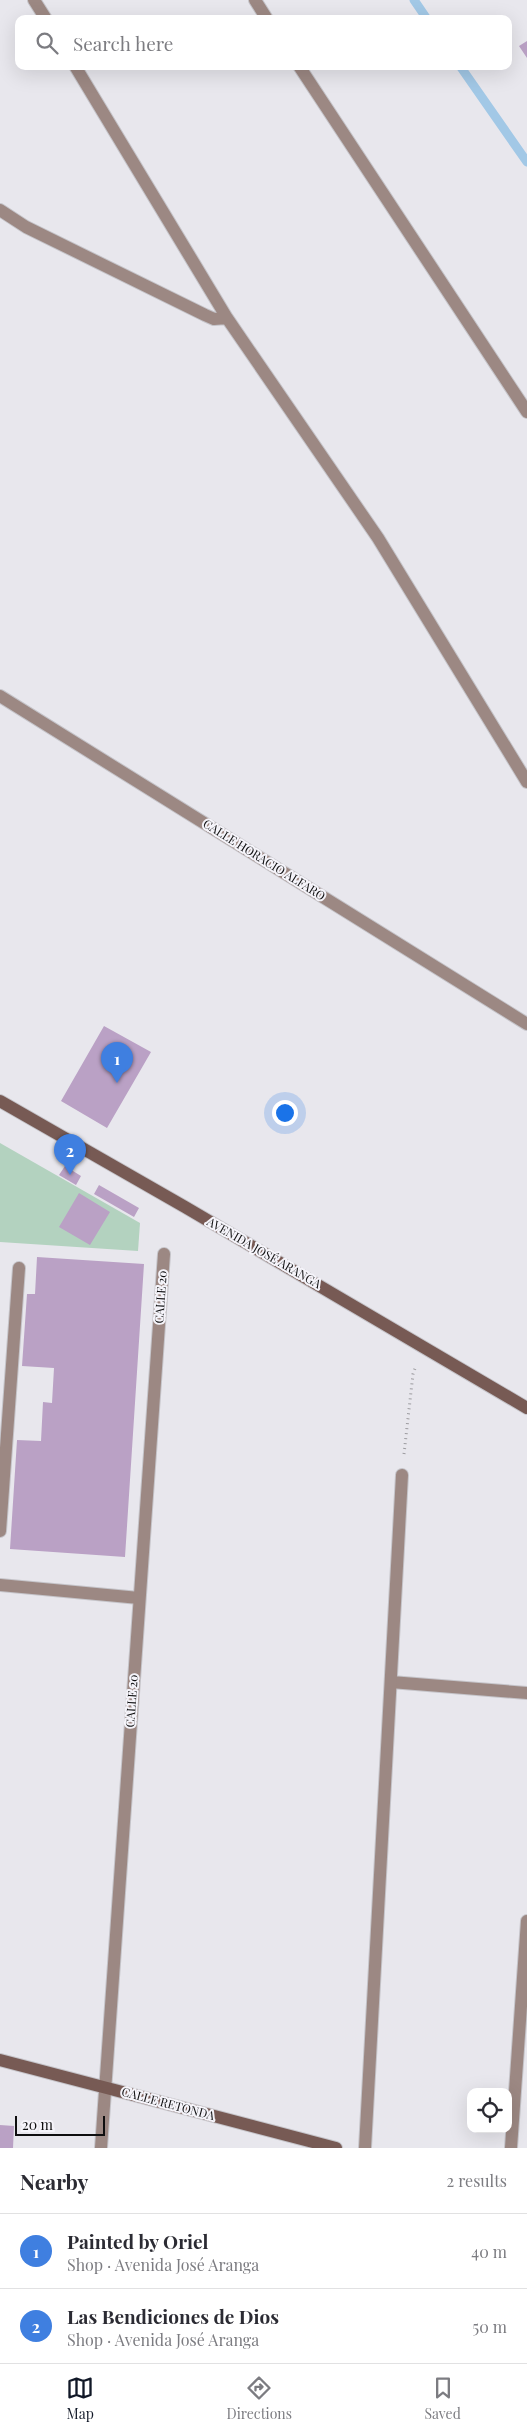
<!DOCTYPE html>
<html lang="en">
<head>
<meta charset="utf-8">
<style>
	body { margin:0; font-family:"Playfair Display",serif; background:#f7f7f7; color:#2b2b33 }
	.controls { position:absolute; right:15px; bottom:15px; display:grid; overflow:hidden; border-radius:10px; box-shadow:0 5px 20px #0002 }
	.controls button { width:45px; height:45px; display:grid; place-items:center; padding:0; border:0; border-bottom:1px solid #e1e1e2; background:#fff; color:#2b2b33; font:25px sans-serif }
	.scale { position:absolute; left:15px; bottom:12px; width:90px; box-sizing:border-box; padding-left:5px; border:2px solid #0e0e0f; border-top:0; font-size:14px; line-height:18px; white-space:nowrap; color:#0e0e0f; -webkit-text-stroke:4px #f5f4fa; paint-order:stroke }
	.you { position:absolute; left:284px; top:1112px; width:18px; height:18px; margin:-12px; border:4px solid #fff; border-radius:50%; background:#1a73e8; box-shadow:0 0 0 8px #1a73e833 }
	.badge { display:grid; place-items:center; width:32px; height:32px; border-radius:50%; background:#111827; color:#fff; font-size:16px; font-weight:700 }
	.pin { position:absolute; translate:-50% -41px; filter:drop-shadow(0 1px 2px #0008) }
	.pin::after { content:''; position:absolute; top:26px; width:18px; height:15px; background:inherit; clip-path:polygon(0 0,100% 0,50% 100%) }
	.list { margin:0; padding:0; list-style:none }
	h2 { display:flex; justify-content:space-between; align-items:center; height:65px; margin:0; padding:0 20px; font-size:21px }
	h2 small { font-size:16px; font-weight:400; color:#7c7c81 }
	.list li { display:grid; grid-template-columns:32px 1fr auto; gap:15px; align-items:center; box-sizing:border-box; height:75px; padding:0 20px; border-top:1px solid #e1e1e2 }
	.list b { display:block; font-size:19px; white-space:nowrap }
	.list p { margin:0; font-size:16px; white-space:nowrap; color:#7c7c81 }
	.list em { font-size:16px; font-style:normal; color:#7c7c81 }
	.icon { flex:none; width:28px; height:28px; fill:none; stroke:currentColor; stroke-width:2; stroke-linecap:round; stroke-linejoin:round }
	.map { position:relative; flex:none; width:527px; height:2148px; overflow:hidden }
	.search { position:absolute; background:#fff; box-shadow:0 5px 20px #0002; left:15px; right:15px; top:15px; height:55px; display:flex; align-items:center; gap:12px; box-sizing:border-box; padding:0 18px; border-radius:10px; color:#7c7c81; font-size:19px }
	.sheet { height:215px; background:#fff }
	nav { display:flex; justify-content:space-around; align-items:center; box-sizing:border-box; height:70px; border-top:1px solid #e1e1e2; background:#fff; font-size:14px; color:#7c7c81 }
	nav a { display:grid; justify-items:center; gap:2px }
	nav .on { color:#111827 }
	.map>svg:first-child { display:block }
</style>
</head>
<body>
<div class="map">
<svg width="527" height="2148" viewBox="0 0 527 2148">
	<rect width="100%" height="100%" fill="#e8e7ed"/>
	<!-- green -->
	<path fill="#b3d2bf" d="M0 1143 140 1223 138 1251 0 1242Z"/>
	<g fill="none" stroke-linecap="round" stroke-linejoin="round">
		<!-- stream -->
		<path stroke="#a2c8e6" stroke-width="9" d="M414 0 427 19
			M460 66 527 162"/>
	</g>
	<!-- building -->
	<path fill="#baa1c5" d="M527 41V58L519 46Z
		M104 1026 151 1052 107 1128 61 1101Z
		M65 1166 81 1176 76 1185 59 1175Z
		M99 1185 139 1208 134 1217 94 1194Z
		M79 1193 110 1212 90 1245 59 1227Z
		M37 1257 144 1264 125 1557 10 1549 17 1440 41 1441 43 1402 52 1403 54 1368 22 1366 27 1294H35Z
		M0 2125 14 2126 13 2148H0Z"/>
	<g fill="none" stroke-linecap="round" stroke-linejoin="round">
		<!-- lane casing -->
		<g stroke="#c5c4c9" stroke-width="14">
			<path id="lane" d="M0 1531 19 1268
				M0 1585 139 1598
				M391 1682 527 1693"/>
		</g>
		<!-- street casing -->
		<g stroke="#c5c4c9" stroke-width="14">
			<path id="street" d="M34 0 46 19
				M255 0 267 19
				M75 66 227 318 378 538 527 782
				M299 66 527 412
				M0 210 26 227 205 315 214 319 227 318
				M0 696 527 1024
				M101 2148 164 1254
				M365 2148 402 1475
				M511 2148 527 1921"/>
		</g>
		<!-- secondary casing -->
		<g stroke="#c5c4c9" stroke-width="14">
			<path id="secondary" d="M0 1101 185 1207 527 1408
				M0 2060 336 2148"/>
		</g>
		<!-- path -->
		<path stroke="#9d9ca0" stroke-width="3" stroke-dasharray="1 4" stroke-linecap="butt" d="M404 1454 413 1374 416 1366"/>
		<!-- lane -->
		<use href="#lane" stroke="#9c8883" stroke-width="12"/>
		<!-- street -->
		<use href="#street" stroke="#9c8883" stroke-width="12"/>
		<!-- secondary -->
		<use href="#secondary" stroke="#775a54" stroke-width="12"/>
	</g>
	<g text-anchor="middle" stroke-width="4" stroke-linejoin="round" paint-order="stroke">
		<!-- street labels -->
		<g font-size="12" fill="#0e0e0f" stroke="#f5f4fa">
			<text transform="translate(264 860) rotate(32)" y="4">CALLE HORACIO ALFARO</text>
			<text transform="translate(264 1253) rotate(30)" y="4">AVENIDA JOSÉ ARANGA</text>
			<text transform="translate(161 1297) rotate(-86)" y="4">CALLE 20</text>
			<text transform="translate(132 1701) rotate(-86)" y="4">CALLE 20</text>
			<text transform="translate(168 2104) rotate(15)" y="4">CALLE RETONDA</text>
		</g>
	</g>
</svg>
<div class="controls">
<button><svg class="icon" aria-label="locate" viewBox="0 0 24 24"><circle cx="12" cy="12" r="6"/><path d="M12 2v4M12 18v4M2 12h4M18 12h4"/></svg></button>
</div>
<div class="scale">20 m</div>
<div class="you"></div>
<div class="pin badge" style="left:117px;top:1083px;background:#3f7fe0">1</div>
<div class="pin badge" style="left:70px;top:1175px;background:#3f7fe0">2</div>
<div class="search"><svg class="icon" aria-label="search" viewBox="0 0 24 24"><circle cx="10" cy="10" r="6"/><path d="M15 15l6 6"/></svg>Search here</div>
</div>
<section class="sheet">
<h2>Nearby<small>2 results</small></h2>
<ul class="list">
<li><span class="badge" style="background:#3f7fe0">1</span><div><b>Painted by Oriel</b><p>Shop · Avenida José Aranga</p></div><em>40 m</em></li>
<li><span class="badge" style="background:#3f7fe0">2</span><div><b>Las Bendiciones de Dios</b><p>Shop · Avenida José Aranga</p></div><em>50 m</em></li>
</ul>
</section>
<nav>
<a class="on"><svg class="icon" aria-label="map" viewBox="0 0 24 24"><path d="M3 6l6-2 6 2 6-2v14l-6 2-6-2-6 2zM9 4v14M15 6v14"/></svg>Map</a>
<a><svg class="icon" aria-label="directions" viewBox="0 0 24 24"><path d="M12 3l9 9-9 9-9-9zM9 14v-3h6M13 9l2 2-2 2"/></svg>Directions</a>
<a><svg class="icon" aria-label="saved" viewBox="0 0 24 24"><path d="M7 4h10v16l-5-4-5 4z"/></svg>Saved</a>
</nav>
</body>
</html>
